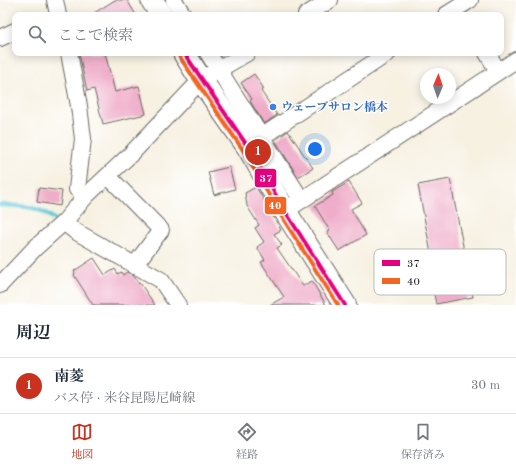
<!DOCTYPE html>
<html lang="ja">
<head>
<meta charset="utf-8">
<style>
	body { margin:0; font-family:"Old Standard TT","Noto Serif JP",serif; background:#f2f2f3; color:#1f2937 }
	.compass { position:absolute; left:420px; top:68px; width:36px; height:36px; border-radius:50%; background:#fff; box-shadow:0 2px 10px #0003; rotate:2deg }
	.you { position:absolute; left:315px; top:149px; width:14px; height:14px; margin:-10px; border:3px solid #fff; border-radius:50%; background:#1a73e8; box-shadow:0 0 0 6px #1a73e833 }
	.badge { display:grid; place-items:center; width:26px; height:26px; border-radius:50%; background:#c8321e; color:#fff; font-size:13px; font-weight:700 }
	.pin { position:absolute; translate:-50% -50%; border:2px solid #fff; box-shadow:0 1px 4px #0006 }
	.list { margin:0; padding:0; list-style:none }
	h2 { display:flex; justify-content:space-between; align-items:center; height:52px; margin:0; padding:0 16px; font-size:17px }
	h2 small { font-size:13px; font-weight:400; color:#747a83 }
	.list li { display:grid; grid-template-columns:26px 1fr auto; gap:12px; align-items:center; box-sizing:border-box; height:56px; padding:0 16px; border-top:1px solid #e0e1e3 }
	.list b { display:block; font-size:15px; white-space:nowrap }
	.list p { margin:0; font-size:13px; white-space:nowrap; color:#747a83 }
	.list em { font-size:13px; font-style:normal; color:#747a83 }
	.icon { flex:none; width:22px; height:22px; fill:none; stroke:currentColor; stroke-width:2; stroke-linecap:round; stroke-linejoin:round }
	.map { position:relative; flex:none; width:516px; height:305px; overflow:hidden }
	.search { position:absolute; background:#fff; box-shadow:0 2px 10px #0003; left:12px; right:12px; top:12px; height:44px; display:flex; align-items:center; gap:10px; box-sizing:border-box; padding:0 14px; border-radius:8px; color:#747a83; font-size:15px }
	.sheet { height:108px; background:#fff }
	nav { display:flex; justify-content:space-around; align-items:center; box-sizing:border-box; height:56px; border-top:1px solid #e0e1e3; background:#fff; font-size:11px; color:#747a83 }
	nav a { display:grid; justify-items:center; gap:2px }
	nav .on { color:#c8321e }
	.map>svg:first-child { display:block }
</style>
</head>
<body>
<div class="map">
<svg width="516" height="305" viewBox="0 0 516 305">
	<rect width="100%" height="100%" fill="#fff"/>
	<filter id="ink" filterUnits="userSpaceOnUse"><feTurbulence type="fractalNoise" baseFrequency=".025" numOctaves="2"/><feDisplacementMap in="SourceGraphic" scale="8" xChannelSelector="R" yChannelSelector="G"/><feConvolveMatrix kernelMatrix="1 2 1 2 8 2 1 2 1" color-interpolation-filters="sRGB"/></filter>
	<filter id="wash" filterUnits="userSpaceOnUse"><feTurbulence type="fractalNoise" baseFrequency=".012" numOctaves="4" result="noise"/><feDisplacementMap in="SourceGraphic" scale="16" xChannelSelector="R" yChannelSelector="G"/><feGaussianBlur stdDeviation="0.9" result="paint"/><feColorMatrix in="noise" values="0 0 0 0 0 0 0 0 0 0 0 0 0 0 0 0 0 1.4 0 .05"/><feComposite in="paint" operator="in"/></filter>
	<g filter="url(#wash)">
		<rect width="100%" height="100%" fill="#f7f1e2"/>
		<g fill="none" stroke-linecap="round" stroke-linejoin="round">
			<!-- stream -->
			<path stroke="#5fc9db" stroke-width="4.5" d="M0 205C22 206 38 205 55 220"/>
		</g>
		<g id="blocks">
			<!-- building -->
			<path fill="#efadc9" d="M115 0H127L136 15H91Z
				M79 53H105L115 92 139 86 146 114 103 124 94 89 87 91Z
				M254 74 264 89 261 91 277 115 264 124 250 101 252 99 241 83Z
				M288 131 313 168 298 177 275 140Z
				M229 167 235 189 214 195 208 172Z
				M450 179 473 297 436 304 428 265 433 264 418 185Z
				M349 182 362 203 351 209 366 235 339 251 327 232 330 231 315 206 333 195 332 192Z
				M256 187 281 230 274 234 282 245 277 248 303 286 312 281 326 305H270L284 297 261 262 265 260 257 247 264 242 255 228 259 225 247 206 245 193Z
				M39 188 62 191 60 206 37 202Z
				M94 258 105 275 115 269 118 274 121 272 123 275 127 272 133 275 139 284 140 283 155 305H93L74 275 75 273 74 271Z"/>
		</g>
	</g>
	<g filter="url(#ink)">
		<use href="#blocks" fill-opacity="0" stroke="#696761" stroke-width="1"/>
		<g fill="none" stroke-linecap="round" stroke-linejoin="round">
			<!-- minor casing -->
			<g stroke="#696761" stroke-width="18">
				<path id="minor" d="M55 0 58 15
					M174 0 183 15
					M306 15 330 0
					M446 15 470 0
					M0 38 15 31
					M69 53 79 106 83 139 77 189 86 196
					M208 53 301 199
					M487 53 498 71
					M254 142 388 53
					M108 176 161 230 134 266
					M285 211 516 60
					M64 222 75 231 161 280 178 305
					M0 285 35 248 64 222 86 196 132 153 201 80 247 53"/>
			</g>
			<!-- secondary casing -->
			<g stroke="#696761" stroke-width="24">
				<path id="secondary" d="M152 0 161 15
					M184 53 201 80 248 147 285 211 345 305"/>
			</g>
			<!-- minor -->
			<use href="#minor" stroke="#fff" stroke-width="16"/>
			<!-- secondary -->
			<use href="#secondary" stroke="#fff" stroke-width="22"/>
			<!-- bus-1 casing -->
			<g stroke="#fff" stroke-width="7">
				<path id="bus-1" d="M184 53 248 147 285 211 345 305"/>
			</g>
			<!-- bus-2 casing -->
			<g stroke="#fff" stroke-width="7">
				<path id="bus-2" d="M179 56 243 150 280 214 338 305"/>
			</g>
			<!-- bus-1 -->
			<use href="#bus-1" stroke="#e5007d" stroke-width="4"/>
			<!-- bus-2 -->
			<use href="#bus-2" stroke="#f26522" stroke-width="4"/>
		</g>
	</g>
	<!-- markers -->
	<circle fill="#3f7fe0" stroke="#fff" stroke-width="1.5" cx="273" cy="107" r="4"/>
	<g text-anchor="middle" stroke-width="3" stroke-linejoin="round" paint-order="stroke">
		<!-- shop labels -->
		<g font-size="12" font-weight="bold" fill="#366cbe" stroke="#fff" text-anchor="start">
			<text x="281" y="111">ウェーブサロン橋本</text>
		</g>
	</g>
	<!-- legend -->
	<rect x="374" y="249" width="132" height="46" rx="6" fill="#fff" stroke="#bbb" stroke-width="1"/>
	<rect x="382" y="260" width="18" height="6" fill="#e5007d"/>
	<rect x="382" y="278" width="18" height="6" fill="#f26522"/>
	<g font-size="11" fill="#1c1c1c">
		<text x="407" y="267">37</text>
		<text x="407" y="285">40</text>
	</g>
	<g stroke="#fff" stroke-width="1.5">
		<rect x="254" y="168" width="23" height="20" rx="4" fill="#e5007d"/>
		<rect x="264" y="196" width="23" height="19" rx="4" fill="#f26522"/>
	</g>
	<g font-size="11" text-anchor="middle" font-weight="bold" fill="#fff">
		<text x="266" y="182">37</text>
		<text x="275" y="209">40</text>
	</g>
</svg>
<svg class="compass" viewBox="-18 -18 36 36"><path d="M0-13l5 13h-10z" fill="#e53935"/><path d="M0 13l5-13h-10z" fill="#747a83"/></svg>
<div class="you"></div>
<div class="pin badge" style="left:258px;top:152px">1</div>
<div class="search"><svg class="icon" aria-label="search" viewBox="0 0 24 24"><circle cx="10" cy="10" r="6"/><path d="M15 15l6 6"/></svg>ここで検索</div>
</div>
<section class="sheet">
<h2>周辺<small></small></h2>
<ul class="list">
<li><span class="badge">1</span><div><b>南菱</b><p>バス停 · 米谷昆陽尼崎線</p></div><em>30 m</em></li>
</ul>
</section>
<nav>
<a class="on"><svg class="icon" aria-label="map" viewBox="0 0 24 24"><path d="M3 6l6-2 6 2 6-2v14l-6 2-6-2-6 2zM9 4v14M15 6v14"/></svg>地図</a>
<a><svg class="icon" aria-label="directions" viewBox="0 0 24 24"><path d="M12 3l9 9-9 9-9-9zM9 14v-3h6M13 9l2 2-2 2"/></svg>経路</a>
<a><svg class="icon" aria-label="saved" viewBox="0 0 24 24"><path d="M7 4h10v16l-5-4-5 4z"/></svg>保存済み</a>
</nav>
</body>
</html>
